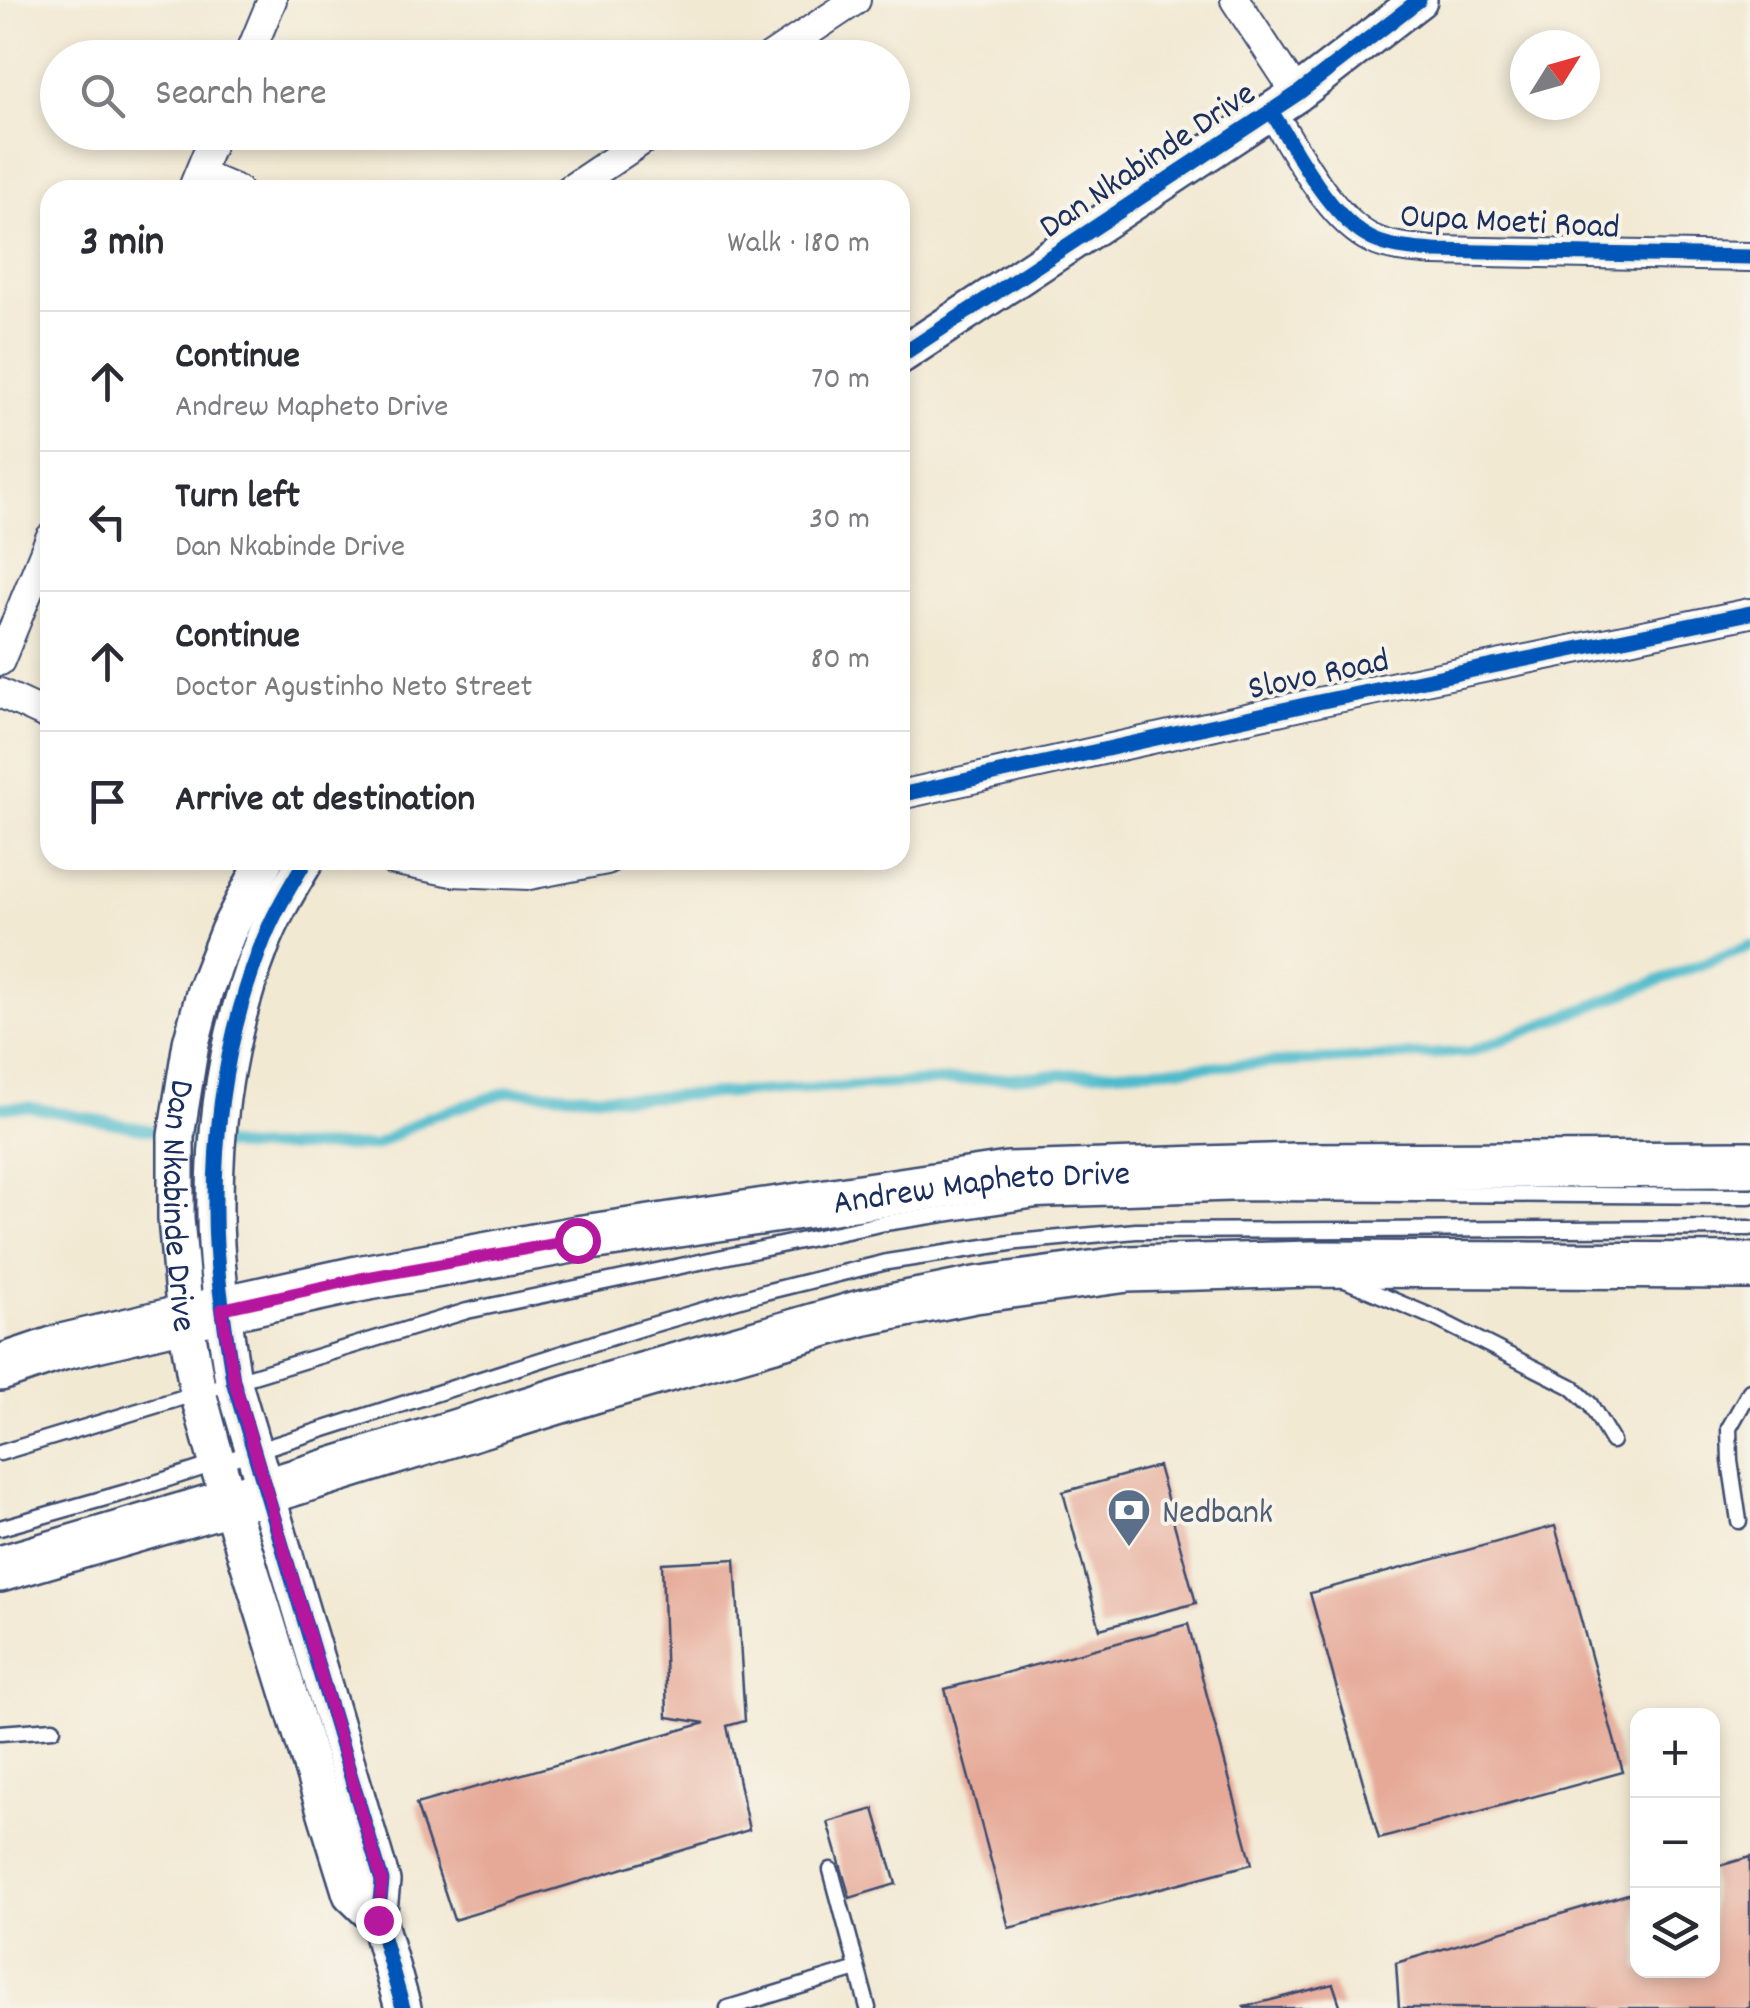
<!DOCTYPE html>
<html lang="en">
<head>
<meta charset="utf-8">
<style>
	body { margin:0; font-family:Dekko,sans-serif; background:#f2f2f3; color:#2b2b33 }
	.controls { position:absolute; right:30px; bottom:30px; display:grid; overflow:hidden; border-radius:20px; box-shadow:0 5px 15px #0003 }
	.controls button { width:90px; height:90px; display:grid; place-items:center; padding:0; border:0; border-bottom:2px solid #e1e1e2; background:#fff; color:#2b2b33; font:50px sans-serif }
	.compass { position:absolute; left:1510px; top:30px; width:90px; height:90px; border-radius:50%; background:#fff; box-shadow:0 5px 15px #0003; rotate:53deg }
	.stop { position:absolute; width:30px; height:30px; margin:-22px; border:8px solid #b5179e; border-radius:50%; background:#fff }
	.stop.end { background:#b5179e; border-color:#fff; box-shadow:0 2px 10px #0008 }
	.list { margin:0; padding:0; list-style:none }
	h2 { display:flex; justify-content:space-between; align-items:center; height:130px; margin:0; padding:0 40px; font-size:42px }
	h2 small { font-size:32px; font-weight:400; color:#7c7c81 }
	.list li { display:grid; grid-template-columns:65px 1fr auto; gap:30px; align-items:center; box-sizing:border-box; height:140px; padding:0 40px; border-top:2px solid #e1e1e2 }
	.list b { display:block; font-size:38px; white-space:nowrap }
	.list p { margin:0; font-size:32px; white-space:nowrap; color:#7c7c81 }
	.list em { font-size:32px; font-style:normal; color:#7c7c81 }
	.icon { flex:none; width:55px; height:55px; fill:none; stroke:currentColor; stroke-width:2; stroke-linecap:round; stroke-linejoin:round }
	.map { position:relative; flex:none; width:1750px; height:2008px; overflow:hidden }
	.search { position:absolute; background:#fff; box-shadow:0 5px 15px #0003; left:40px; top:40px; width:870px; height:110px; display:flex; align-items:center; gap:25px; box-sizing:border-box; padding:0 35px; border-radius:55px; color:#7c7c81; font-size:38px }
	.panel { position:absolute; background:#fff; box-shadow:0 5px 15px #0003; left:40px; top:180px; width:870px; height:690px; border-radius:30px }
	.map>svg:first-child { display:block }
</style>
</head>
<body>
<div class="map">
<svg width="1750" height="2008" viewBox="0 0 1750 2008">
	<rect width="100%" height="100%" fill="#f7f3e8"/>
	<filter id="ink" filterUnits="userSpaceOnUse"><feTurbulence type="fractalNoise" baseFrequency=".01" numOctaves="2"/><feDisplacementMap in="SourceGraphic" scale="20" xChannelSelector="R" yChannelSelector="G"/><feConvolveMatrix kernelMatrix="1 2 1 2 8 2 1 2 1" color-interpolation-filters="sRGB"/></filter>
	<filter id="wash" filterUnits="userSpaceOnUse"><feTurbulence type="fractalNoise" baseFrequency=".0048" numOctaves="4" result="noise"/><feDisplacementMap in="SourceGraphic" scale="40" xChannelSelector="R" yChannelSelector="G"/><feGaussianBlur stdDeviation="2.25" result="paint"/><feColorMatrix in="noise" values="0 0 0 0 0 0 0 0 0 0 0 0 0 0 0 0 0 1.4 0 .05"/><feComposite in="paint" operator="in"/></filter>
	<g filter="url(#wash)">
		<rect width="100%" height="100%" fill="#f2e9d3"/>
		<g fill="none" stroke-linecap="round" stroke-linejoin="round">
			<!-- stream -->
			<path stroke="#50bbcc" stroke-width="11" d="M0 1107H29L245 1148 374 1146 428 1117 510 1091 637 1098 1470 1052 1750 946"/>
		</g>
		<g id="blocks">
			<!-- building -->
			<path fill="#e6a997" d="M1158 1466 1196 1603 1100 1629 1063 1492Z
				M1555 1526 1623 1772 1379 1839 1310 1593Z
				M735 1559 745 1721 727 1726 749 1830 454 1920 416 1804 705 1723 667 1717 662 1563Z
				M1188 1624 1252 1864 1009 1928 945 1689Z
				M874 1809 896 1884 850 1898 828 1822Z
				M1750 1857V2008H1399L1396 1963 1638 1891V1970H1712V1868Z
				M1333 1984 1341 2008H1245L1244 2007Z"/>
		</g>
	</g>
	<g filter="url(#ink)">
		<use href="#blocks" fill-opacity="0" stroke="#3b4b70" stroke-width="2.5"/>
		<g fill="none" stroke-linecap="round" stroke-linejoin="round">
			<!-- service casing -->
			<g stroke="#3b4b70" stroke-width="19">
				<path id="service" d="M1345 1280 1435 1318 1572 1387 1590 1404 1612 1441
					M0 1453 467 1311 885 1223 1036 1200 1246 1193 1750 1196
					M1739 1521 1730 1461 1729 1428 1750 1391
					M0 1528 130 1491 638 1329 765 1292 887 1262 1017 1242 1136 1231 1750 1228
					M0 1733 53 1729
					M831 1870 868 2008
					M728 2008 857 1969"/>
			</g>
			<!-- minor casing -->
			<g stroke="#3b4b70" stroke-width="32">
				<path id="minor" d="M1235 0 1297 94
					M248 58 272 0
					M769 58 856 0
					M1271 111C1296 150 1330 219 1372 239 1391 248 1413 249 1434 251L1750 257
					M199 174 237 190
					M192 190 216 132
					M569 190 655 132
					M0 661 50 538
					M0 693 50 716
					M900 795 1323 701 1750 613
					M392 860 452 872 529 875 607 860"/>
			</g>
			<!-- tertiary casing -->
			<g stroke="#3b4b70" stroke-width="40">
				<g id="tertiary">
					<path d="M900 356 1297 94 1419 0"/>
					<path id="s1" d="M265 860 228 931 205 990 191 1043 176 1136V1219L185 1318 198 1393 217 1462 351 1894 378 1920"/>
					<path d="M306 860C289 888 271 918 260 949 228 1032 214 1124 215 1213 215 1269 225 1326 233 1381L382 1881 378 1920 403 2008"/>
				</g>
			</g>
			<!-- primary casing -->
			<g stroke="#3b4b70" stroke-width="50">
				<g id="primary">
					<path id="s2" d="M0 1368 62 1347 222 1309 358 1279 577 1239 1008 1175 1296 1166 1750 1164"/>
					<path d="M0 1569 267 1491 590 1391 861 1313 975 1290 1127 1269 1312 1264 1750 1266"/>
				</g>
			</g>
			<!-- service -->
			<use href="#service" stroke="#fff" stroke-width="14"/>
			<!-- minor -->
			<use href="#minor" stroke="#fff" stroke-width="28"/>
			<!-- tertiary -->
			<use href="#tertiary" stroke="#fff" stroke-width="35"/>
			<!-- primary -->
			<use href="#primary" stroke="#fff" stroke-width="45"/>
			<!-- cycleway casing -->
			<g stroke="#f7f3e8" stroke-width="21">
				<path id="cycleway" d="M1271 111C1296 150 1330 219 1372 239 1391 248 1413 249 1434 251L1750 257
					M900 356 1297 94 1419 0
					M900 795 1323 701 1750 613
					M306 860C289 888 271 918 260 949 228 1032 214 1124 215 1213 215 1269 225 1326 233 1381L382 1881 378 1920 403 2008"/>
			</g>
			<!-- cycleway -->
			<use href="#cycleway" stroke="#0057b8" stroke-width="15"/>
		</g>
	</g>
	<g fill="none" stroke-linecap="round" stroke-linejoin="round" filter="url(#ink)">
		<!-- route -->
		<path stroke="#b5179e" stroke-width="12" d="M378 1920 382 1881 234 1381 222 1309 358 1279 577 1240"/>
	</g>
	<!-- icons -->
	<defs>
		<g id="bank-pin" transform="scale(2.25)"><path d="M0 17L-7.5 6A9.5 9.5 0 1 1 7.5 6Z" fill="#5c6f8a" stroke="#f7f3e8"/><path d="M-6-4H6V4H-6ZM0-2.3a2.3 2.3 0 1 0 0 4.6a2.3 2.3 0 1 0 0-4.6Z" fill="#fff"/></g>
	</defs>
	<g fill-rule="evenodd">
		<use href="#bank-pin" x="1129" y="1510"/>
	</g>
	<g text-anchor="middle" stroke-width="8" stroke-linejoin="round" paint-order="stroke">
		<!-- street labels -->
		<g font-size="35" fill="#1b2f5e" stroke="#f7f3e8">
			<text transform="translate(1146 158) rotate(-34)" y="12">Dan Nkabinde Drive</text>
			<text transform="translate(1510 219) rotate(3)" y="12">Oupa Moeti Road</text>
			<text transform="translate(1318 672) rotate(-12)" y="12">Slovo Road</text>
			<text dy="12" stroke="none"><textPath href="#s2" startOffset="1000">Andrew Mapheto Drive</textPath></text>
			<text dy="12" stroke="none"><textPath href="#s1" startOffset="362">Dan Nkabinde Drive</textPath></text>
		</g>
		<!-- service labels -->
		<g font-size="35" fill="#4e5e75" stroke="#f7f3e8" text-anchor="start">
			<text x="1162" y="1522">Nedbank</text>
		</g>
	</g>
</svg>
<div class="controls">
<button>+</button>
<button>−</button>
<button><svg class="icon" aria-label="layers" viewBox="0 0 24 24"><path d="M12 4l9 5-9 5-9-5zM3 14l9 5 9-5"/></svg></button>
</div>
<svg class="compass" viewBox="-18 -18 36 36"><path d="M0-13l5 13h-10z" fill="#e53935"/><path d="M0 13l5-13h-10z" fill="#7c7c81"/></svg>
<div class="stop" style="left:577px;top:1240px"></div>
<div class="stop end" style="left:378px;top:1920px"></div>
<div class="search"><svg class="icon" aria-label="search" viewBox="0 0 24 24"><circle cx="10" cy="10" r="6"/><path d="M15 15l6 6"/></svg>Search here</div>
<section class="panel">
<h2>3 min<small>Walk · 180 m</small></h2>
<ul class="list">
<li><svg class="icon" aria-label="ahead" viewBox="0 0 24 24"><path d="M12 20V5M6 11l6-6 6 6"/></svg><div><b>Continue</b><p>Andrew Mapheto Drive</p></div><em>70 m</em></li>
<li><svg class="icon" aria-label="left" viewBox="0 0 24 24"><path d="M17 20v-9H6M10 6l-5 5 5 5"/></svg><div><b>Turn left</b><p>Dan Nkabinde Drive</p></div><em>30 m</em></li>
<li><svg class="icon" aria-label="ahead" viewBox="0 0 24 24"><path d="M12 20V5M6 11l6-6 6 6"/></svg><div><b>Continue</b><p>Doctor Agustinho Neto Street</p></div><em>80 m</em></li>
<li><svg class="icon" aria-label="arrive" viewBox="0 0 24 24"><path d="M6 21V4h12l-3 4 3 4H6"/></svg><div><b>Arrive at destination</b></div></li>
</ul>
</section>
</div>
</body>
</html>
